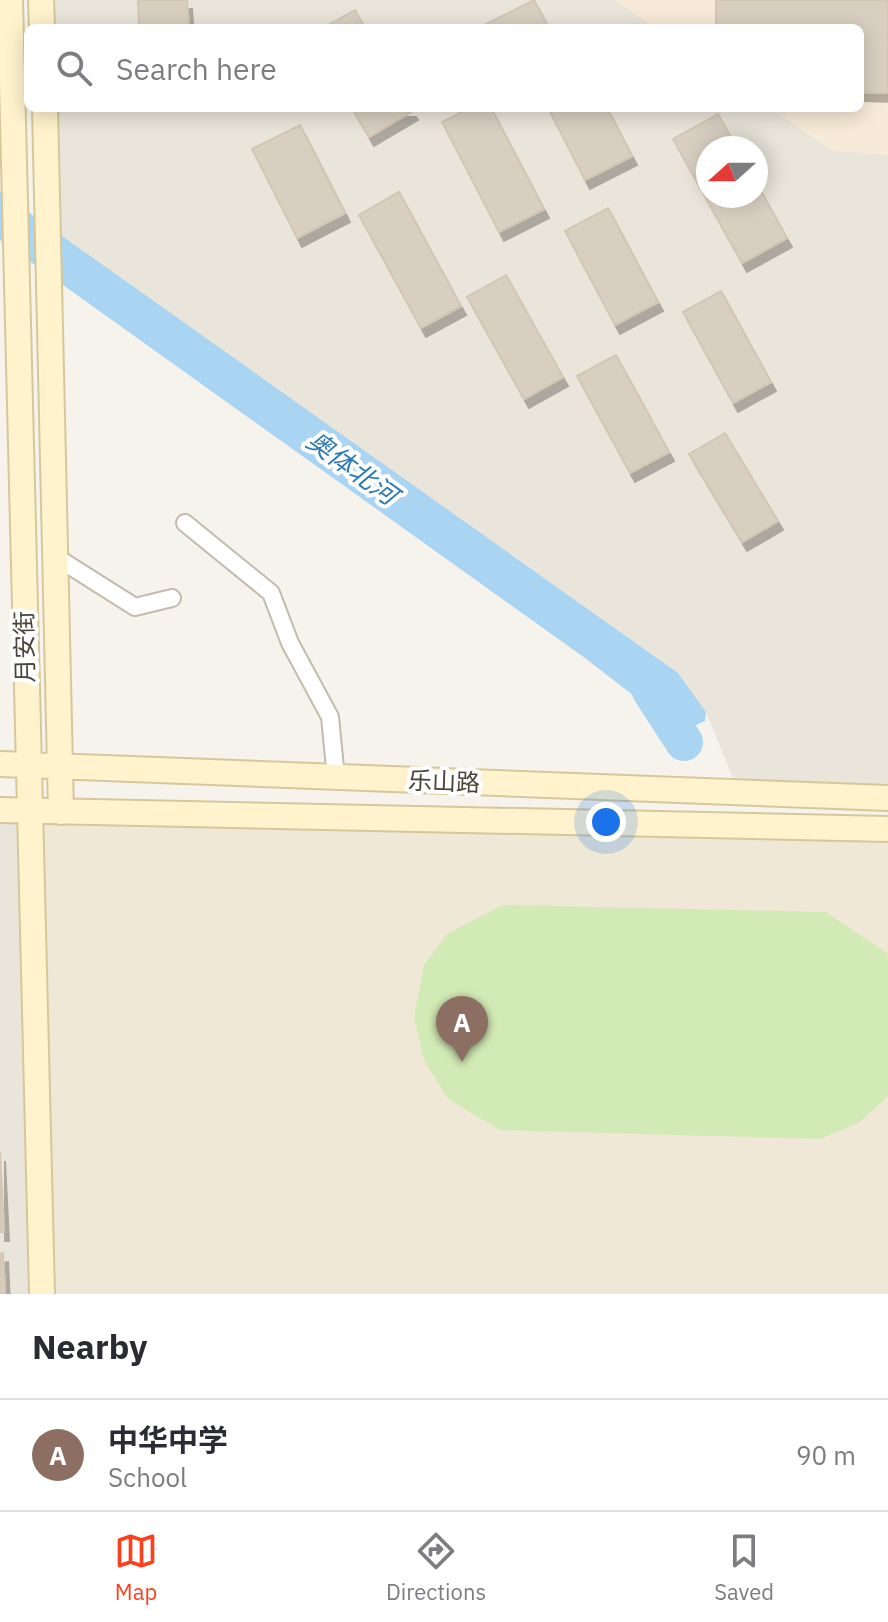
<!DOCTYPE html>
<html lang="en">
<head>
<meta charset="utf-8">
<style>
	body { margin:0; font-family:"IBM Plex Sans","Noto Sans SC",sans-serif; background:#f2f2f3; color:#2b2b33 }
	.compass { position:absolute; left:696px; top:136px; width:72px; height:72px; border-radius:50%; background:#fff; box-shadow:0 4px 20px #0003; rotate:249deg }
	.you { position:absolute; left:606px; top:822px; width:28px; height:28px; margin:-20px; border:6px solid #fff; border-radius:50%; background:#1a73e8; box-shadow:0 0 0 12px #1a73e833 }
	.badge { display:grid; place-items:center; width:52px; height:52px; border-radius:50%; background:#fc3f1d; color:#fff; font-size:26px; font-weight:700 }
	.pin { position:absolute; translate:-50% -66px; filter:drop-shadow(0 2px 4px #0008) }
	.pin::after { content:''; position:absolute; top:42px; width:28px; height:24px; background:inherit; clip-path:polygon(0 0,100% 0,50% 100%) }
	.list { margin:0; padding:0; list-style:none }
	h2 { display:flex; justify-content:space-between; align-items:center; height:104px; margin:0; padding:0 32px; font-size:34px }
	h2 small { font-size:26px; font-weight:400; color:#7c7c81 }
	.list li { display:grid; grid-template-columns:52px 1fr auto; gap:24px; align-items:center; box-sizing:border-box; height:112px; padding:0 32px; border-top:2px solid #e1e1e2 }
	.list b { display:block; font-size:30px; white-space:nowrap }
	.list p { margin:0; font-size:26px; white-space:nowrap; color:#7c7c81 }
	.list em { font-size:26px; font-style:normal; color:#7c7c81 }
	.icon { flex:none; width:44px; height:44px; fill:none; stroke:currentColor; stroke-width:2; stroke-linecap:round; stroke-linejoin:round }
	.map { position:relative; flex:none; width:888px; height:1294px; overflow:hidden }
	.search { position:absolute; background:#fff; box-shadow:0 4px 20px #0003; left:24px; right:24px; top:24px; height:88px; display:flex; align-items:center; gap:20px; box-sizing:border-box; padding:0 28px; border-radius:12px; color:#7c7c81; font-size:30px }
	.sheet { height:216px; background:#fff }
	nav { display:flex; justify-content:space-around; align-items:center; box-sizing:border-box; height:112px; border-top:2px solid #e1e1e2; background:#fff; font-size:22px; color:#7c7c81 }
	nav a { display:grid; justify-items:center; gap:4px }
	nav .on { color:#fc3f1d }
	.map>svg:first-child { display:block }
</style>
</head>
<body>
<div class="map">
<svg width="888" height="1294" viewBox="0 0 888 1294">
	<defs>
		<filter id="shadow"><feDropShadow dx="5" dy="9" stdDeviation="0" flood-color="#0004"/></filter>
	</defs>
	<rect width="100%" height="100%" fill="#f6f3ec"/>
	<!-- residential -->
	<path fill="#eae5da" fill-rule="evenodd" d="M41 0H615L656 28H42Z
		M45 108H771L832 150 888 155V805L739 793 706 712 678 673 51 229ZM708 148H756V196H708Z
		M0 810H30L42 1294H0Z"/>
	<!-- commercial -->
	<path fill="#f7ead8" d="M615 0H888V155L832 150 771 108H860V28H656Z"/>
	<!-- education -->
	<path fill="#efe8d6" d="M30 810 888 830V1294H42Z"/>
	<!-- green -->
	<path fill="#d2eab5" d="M503 905 826 912 888 954V1096L860 1122 820 1139 500 1130 448 1099 424 1060 414 1018 424 965 448 933Z"/>
	<!-- water -->
	<path fill="#a9d4f2" d="M0 192 678 673 706 712 705 721 680 732 655 722 638 699 585 658 0 240Z"/>
	<g fill="none" stroke-linecap="round" stroke-linejoin="round">
		<!-- river -->
		<path stroke="#a9d4f2" stroke-width="38" d="M651 691 684 742"/>
	</g>
	<!-- building -->
	<path fill="#d8cfc1" stroke="#d3c7b4" stroke-width="2" filter="url(#shadow)" d="M138 0H187L189 28H139Z
		M534 0 549 28H483L482 26Z
		M716 0H888V93L860 92V28H716Z
		M355 10 365 28H323Z
		M352 108H411L413 111 369 137Z
		M470 108H491L544 209 499 232 442 122Z
		M548 108H607L632 156 585 180Z
		M718 114 737 148H708V196H756V182L787 238 742 263 673 139Z
		M300 125 345 213 297 238 252 149Z
		M399 192 461 306 421 328 359 215Z
		M608 208 658 302 615 325 565 231Z
		M506 275 563 377 524 399 467 297Z
		M721 291 771 382 733 403 683 312Z
		M616 355 669 452 630 473 577 376Z
		M725 433 778 521 742 542 689 454Z
		M0 1152 4 1232H0Z
		M3 1253 5 1294H0V1254Z"/>
	<g fill="none" stroke-linecap="round" stroke-linejoin="round">
		<!-- street casing -->
		<g stroke="#c2bbae" stroke-width="20">
			<path id="street" d="M185 523 271 593 290 643 330 717 336 778
				M56 557 135 607 172 598"/>
		</g>
		<!-- secondary casing -->
		<g stroke="#d6c79b" stroke-width="28">
			<path id="secondary" d="M10 0 42 1294
				M41 0 42 28
				M45 108 61 812
				M0 764 888 798
				M0 810 888 829"/>
		</g>
		<!-- street -->
		<use href="#street" stroke="#fff" stroke-width="16"/>
		<!-- secondary -->
		<use href="#secondary" stroke="#fff3cd" stroke-width="24"/>
	</g>
	<g text-anchor="middle" stroke-width="8" stroke-linejoin="round" paint-order="stroke">
		<!-- street labels -->
		<g font-size="24" fill="#4b4439" stroke="#fff">
			<text transform="translate(25 647) rotate(-91)" y="8">月安街</text>
			<text transform="translate(444 782) rotate(2)" y="8">乐山路</text>
		</g>
		<!-- water labels -->
		<g font-size="26" font-style="italic" fill="#2e7ab2" stroke="#fff">
			<text transform="translate(352 468) rotate(36)" y="9">奥体北河</text>
		</g>
	</g>
</svg>
<svg class="compass" viewBox="-18 -18 36 36"><path d="M0-13l5 13h-10z" fill="#e53935"/><path d="M0 13l5-13h-10z" fill="#7c7c81"/></svg>
<div class="you"></div>
<div class="pin badge" style="left:462px;top:1062px;background:#8d6e63">A</div>
<div class="search"><svg class="icon" aria-label="search" viewBox="0 0 24 24"><circle cx="10" cy="10" r="6"/><path d="M15 15l6 6"/></svg>Search here</div>
</div>
<section class="sheet">
<h2>Nearby<small></small></h2>
<ul class="list">
<li><span class="badge" style="background:#8d6e63">A</span><div><b>中华中学</b><p>School</p></div><em>90 m</em></li>
</ul>
</section>
<nav>
<a class="on"><svg class="icon" aria-label="map" viewBox="0 0 24 24"><path d="M3 6l6-2 6 2 6-2v14l-6 2-6-2-6 2zM9 4v14M15 6v14"/></svg>Map</a>
<a><svg class="icon" aria-label="directions" viewBox="0 0 24 24"><path d="M12 3l9 9-9 9-9-9zM9 14v-3h6M13 9l2 2-2 2"/></svg>Directions</a>
<a><svg class="icon" aria-label="saved" viewBox="0 0 24 24"><path d="M7 4h10v16l-5-4-5 4z"/></svg>Saved</a>
</nav>
</body>
</html>
